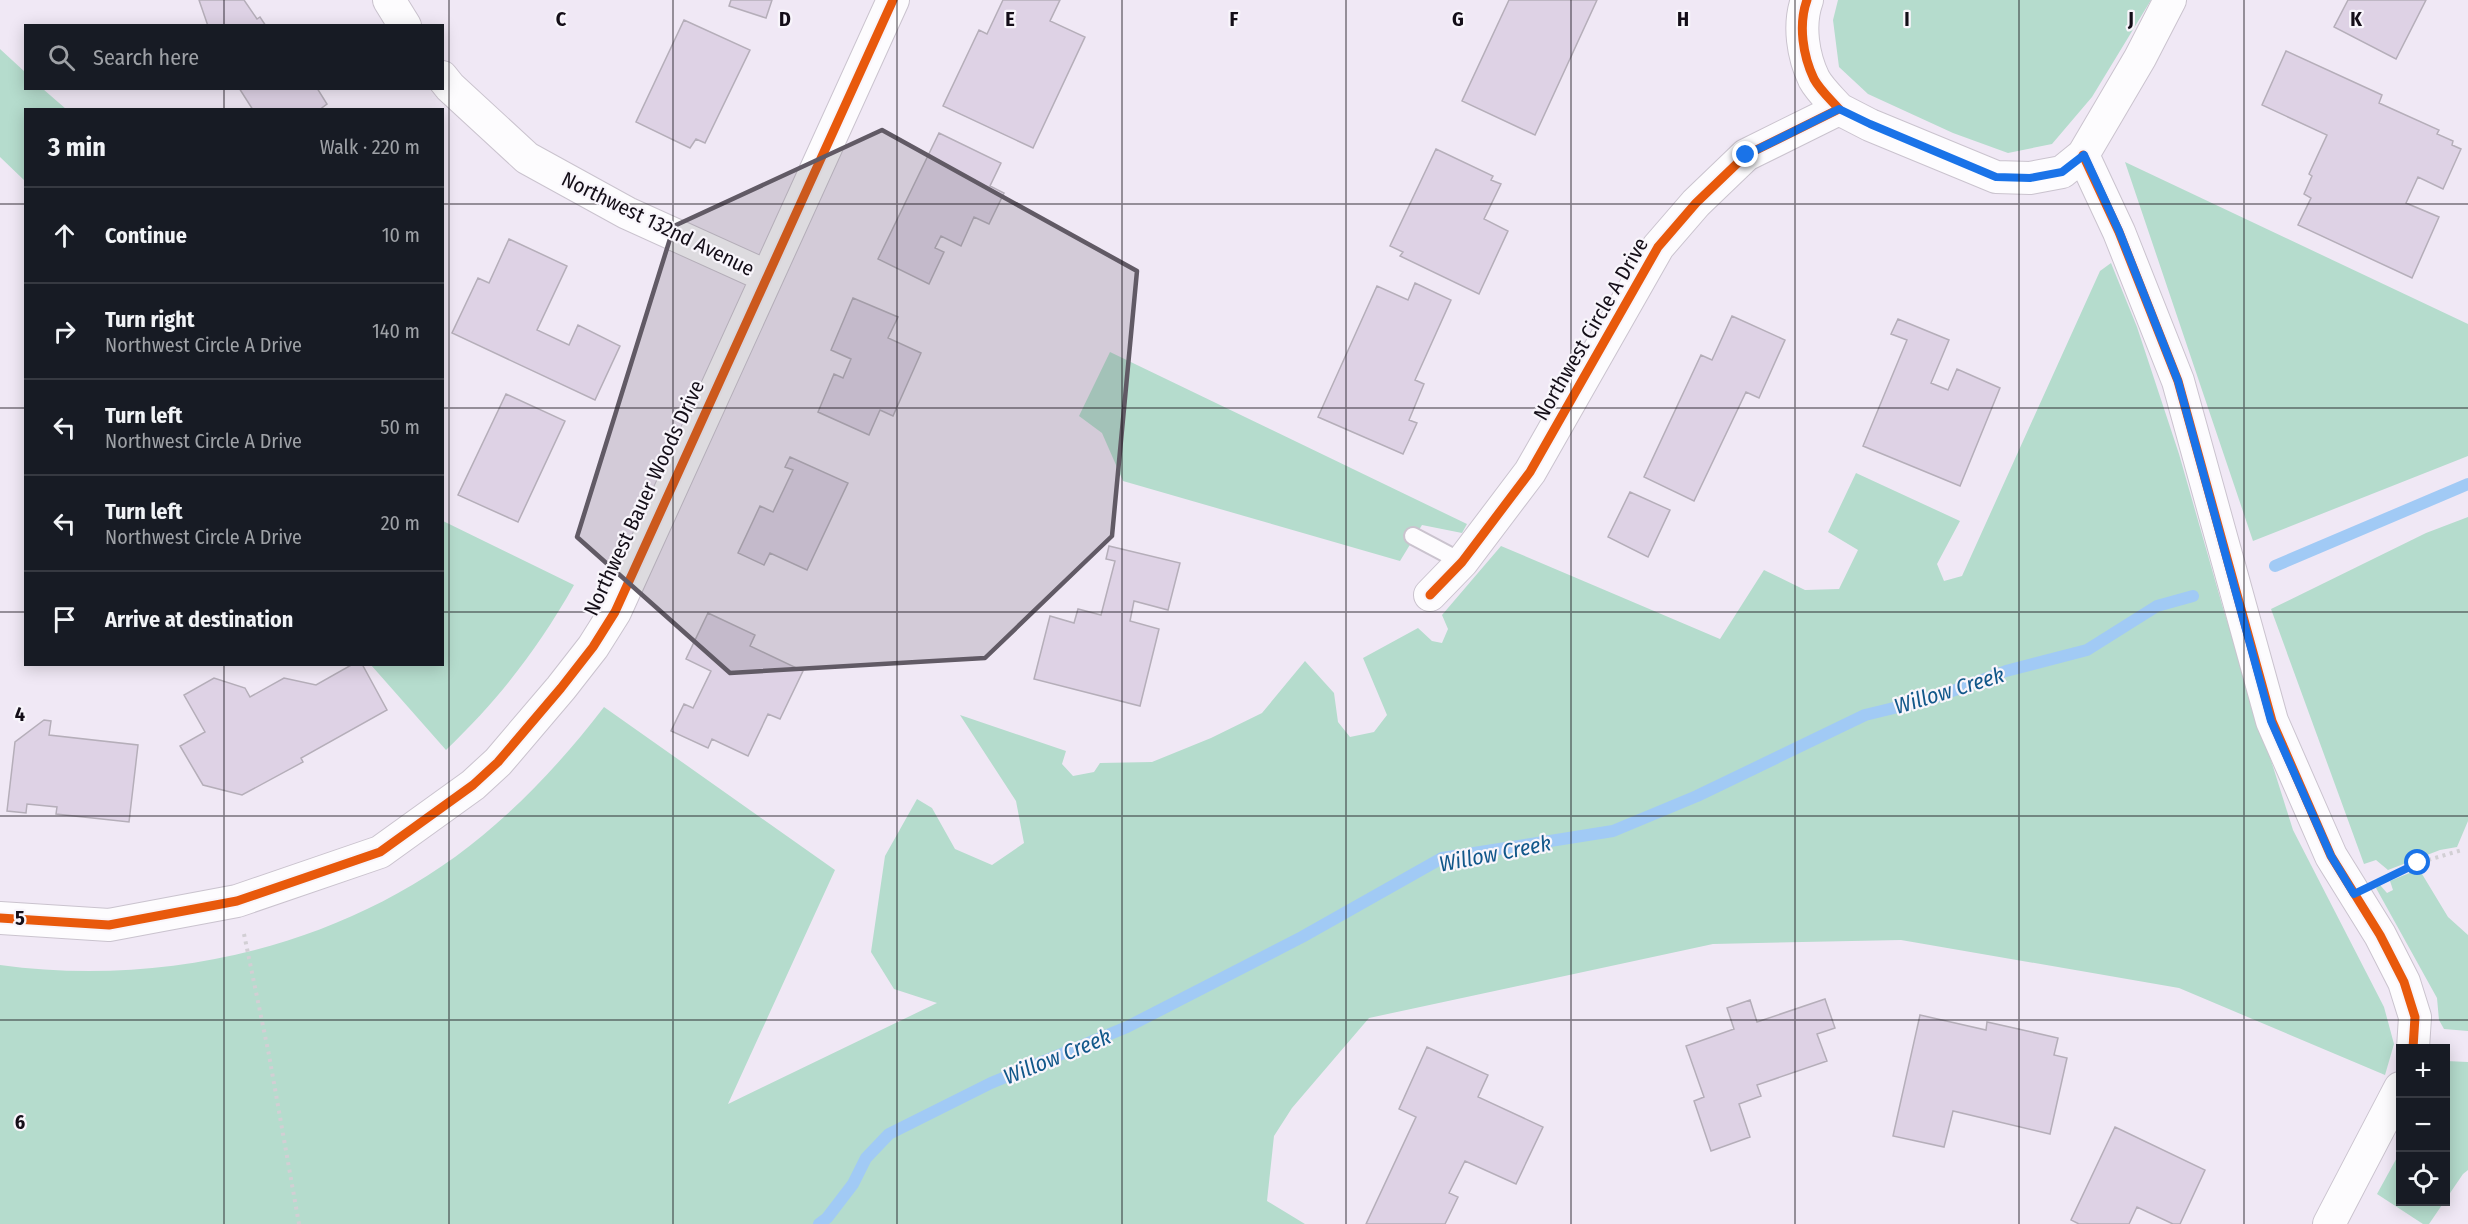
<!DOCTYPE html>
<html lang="en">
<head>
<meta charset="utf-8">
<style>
	body { margin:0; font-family:"Fira Sans Condensed",sans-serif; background:#20242c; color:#f1f3f6 }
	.controls { position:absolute; right:18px; bottom:18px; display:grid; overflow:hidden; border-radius:0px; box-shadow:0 3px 15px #0003 }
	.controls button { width:54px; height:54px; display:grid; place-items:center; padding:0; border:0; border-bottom:2px solid #363941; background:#171b24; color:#f1f3f6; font:30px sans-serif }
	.stop { position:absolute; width:18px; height:18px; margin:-14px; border:4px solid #1a73e8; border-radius:50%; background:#fff }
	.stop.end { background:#1a73e8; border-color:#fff; box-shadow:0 2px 6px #0008 }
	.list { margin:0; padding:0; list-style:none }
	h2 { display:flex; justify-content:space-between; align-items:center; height:78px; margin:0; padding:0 24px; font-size:26px }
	h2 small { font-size:20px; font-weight:400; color:#9ea1a6 }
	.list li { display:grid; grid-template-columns:39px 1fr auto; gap:18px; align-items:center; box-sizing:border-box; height:96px; padding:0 24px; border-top:2px solid #363941 }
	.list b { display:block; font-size:22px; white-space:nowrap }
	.list p { margin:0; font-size:20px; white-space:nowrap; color:#9ea1a6 }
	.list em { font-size:20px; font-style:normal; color:#9ea1a6 }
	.icon { flex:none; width:33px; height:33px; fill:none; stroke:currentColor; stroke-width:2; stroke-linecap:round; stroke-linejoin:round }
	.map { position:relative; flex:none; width:2468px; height:1224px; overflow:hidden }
	.search { position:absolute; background:#171b24; box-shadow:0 3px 15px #0003; left:24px; top:24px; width:420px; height:66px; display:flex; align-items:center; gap:15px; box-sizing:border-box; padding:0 21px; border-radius:0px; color:#9ea1a6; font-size:22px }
	.panel { position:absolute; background:#171b24; box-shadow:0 3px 15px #0003; left:24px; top:108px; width:420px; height:558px; border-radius:0px }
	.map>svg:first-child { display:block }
</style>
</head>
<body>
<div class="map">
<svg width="2468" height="1224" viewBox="0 0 2468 1224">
	<rect width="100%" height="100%" fill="#f0e8f5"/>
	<!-- green -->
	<path fill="#b5dccd" d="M1838 0H2151L2092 97 2052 144 2008 153 1953 133 1868 94 1839 67 1833 20Z
		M0 49 25 72 26 88 43 89 66 109 26 110 25 181 0 157Z
		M2125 162 2468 324V456L2253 541Z
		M2111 263 2137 327 2179 454 2223 608 2293 830 2384 1007 2394 1044 2385 1075 2179 988 1901 940 1713 944 1369 1018 1292 1108 1274 1136 1267 1201 1305 1224H0V965C174 989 363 942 496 824 536 789 571 750 604 707L835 870 728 1104 937 1003 894 989 871 952 885 856 917 799 932 808 955 849 992 865 1024 843 1016 801 960 715 1066 751 1062 764 1073 776 1094 772 1100 763 1152 762 1211 738 1262 713 1305 661 1334 693 1338 722 1350 737 1374 732 1387 715 1363 658 1418 628 1432 641 1442 643 1448 629 1442 615 1501 546 1720 639 1764 570 1805 590 1839 589 1858 550 1828 532 1856 473 1960 521 1937 564 1944 581 1962 576 2100 271Z
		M1110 352 1467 524 1462 533 1422 525 1400 561 1123 481 1102 433 1079 416Z
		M2468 517V821L2457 847 2440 850 2388 870 2376 860 2364 864 2271 609 2426 533Z
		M443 521 574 585C538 649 499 699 446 750L371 665 442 664Z
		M2419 869 2448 917 2468 935V1031L2444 1029 2439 1020 2437 998 2376 888 2380 885 2387 893 2393 890 2390 881Z
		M2446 1061 2468 1062V1170L2463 1174 2446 1199Z
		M2400 1152V1202H2444L2429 1224H2423L2377 1194Z"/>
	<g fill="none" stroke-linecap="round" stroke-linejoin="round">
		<!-- stream -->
		<path stroke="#a1caf5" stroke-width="12" d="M2275 566 2468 484
			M819 1224 827 1218 853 1184 866 1158 889 1134 991 1083 1127 1027 1302 937 1442 858 1613 831 1697 796 1865 715 1931 699 2006 671 2087 650 2157 606 2193 596"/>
	</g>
	<!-- building -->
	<path fill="#ded2e5" stroke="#b5aeb9" stroke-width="1.5" d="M199 0H244L257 19 260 17 266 26H208Z
		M731 0H772L766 18 729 6Z
		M1003 0H1060L1050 21 1085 37 1033 148 943 106 979 30 987 34Z
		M1509 0H1597L1535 135 1462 101Z
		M2348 0H2426L2396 59 2334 27Z
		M684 20 750 50 705 143 696 139 690 148 636 122Z
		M2286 51 2382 95 2379 103 2439 130 2437 134 2453 141 2452 145 2461 149 2443 189 2418 177 2406 203 2439 217 2412 278 2298 225 2311 198 2304 194 2312 176 2309 174 2327 135 2262 105Z
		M239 88H317L327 104 319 110H253Z
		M939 133 1001 163 990 186 1004 193 989 224 974 217 961 246 941 236 935 248 944 252 929 284 878 259Z
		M1436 149 1493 176 1491 180 1501 184 1484 219 1508 231 1479 294 1400 256 1403 252 1390 246Z
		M509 239 567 266 537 330 569 345 578 325 620 346 595 400 452 333 478 278 489 283Z
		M1415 283 1451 300 1415 380 1424 384 1409 420 1417 423 1403 454 1318 417 1377 286 1408 300Z
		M853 298 898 317 888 338 921 353 893 416 880 410 869 435 818 412 834 374 843 378 851 359 831 350Z
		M1732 316 1785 340 1759 398 1746 392 1694 501 1644 477 1701 355 1712 360Z
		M1898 319 1949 340 1931 383 1948 390 1957 369 2000 388 1960 486 1863 446 1907 340 1891 334Z
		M506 394 565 421 518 522 458 495Z
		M790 457 848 483 807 570 770 553 764 565 738 553 760 506 773 512 793 470 785 467Z
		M1630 492 1670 510 1648 557 1608 537Z
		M1109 546 1180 563 1168 610 1134 601 1130 621 1159 629 1140 706 1034 679 1050 616 1074 623 1078 609 1101 615 1115 561 1106 559Z
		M708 613 755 635 750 646 803 671 780 719 768 714 748 756 712 739 708 748 671 731 684 704 693 708 711 671 686 659Z
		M353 664H362L387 710 301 758 303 762 242 795 203 785 180 746 205 732 184 695 214 678 245 688 250 697 284 678 316 685Z
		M44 720 51 721 49 735 138 745 129 822 56 814 57 807 27 804 26 813 7 811 15 742Z
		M1825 999 1835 1028 1817 1034 1827 1061 1757 1085 1761 1096 1739 1104 1750 1137 1711 1151 1694 1101 1704 1097 1686 1046 1734 1029 1727 1008 1750 1000 1757 1022Z
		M1920 1015 1986 1030 1987 1022 2058 1038 2054 1055 2067 1058 2050 1134 1953 1111 1944 1147 1893 1136Z
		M1427 1047 1488 1075 1478 1097 1543 1127 1516 1184 1465 1161 1449 1193 1458 1197 1445 1224H1366L1416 1117 1399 1109Z
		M2115 1127 2205 1170 2180 1224H2173L2137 1207 2129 1224H2079L2071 1220Z"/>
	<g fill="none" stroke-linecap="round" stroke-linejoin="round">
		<!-- service casing -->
		<g stroke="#cac3ce" stroke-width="20">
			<path id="service" d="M1413 536 1462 562"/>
		</g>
		<!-- minor casing -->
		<g stroke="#cac3ce" stroke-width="34">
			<path id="minor" d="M389 0 405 26
				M442 77 450 87 527 158 627 213 766 276
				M1839 109 1870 125 1996 177 2030 178 2062 172 2083 155 2140 58 2170 0
				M2083 155 2119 232 2178 381 2272 721 2331 856 2380 935 2404 982 2415 1017 2413 1048
				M1430 595 1462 562 1530 472 1658 247 1696 203 1746 155 1839 109C1831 100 1820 90 1814 79 1803 56 1798 25 1807 0
				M0 918 109 925 237 901 380 852 473 785 498 762 561 688 593 647 615 612 893 0
				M2329 1224 2400 1088"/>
		</g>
		<!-- path -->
		<path stroke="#d2cfd4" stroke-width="4" stroke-dasharray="3 4.5" stroke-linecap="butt" d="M2387 878 2418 863 2462 850
			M244 934 269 1055 299 1224"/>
		<!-- service -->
		<use href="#service" stroke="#fdfcfe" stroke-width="16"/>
		<!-- minor -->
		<use href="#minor" stroke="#fdfcfe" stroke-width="32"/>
		<!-- cycleway casing -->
		<g stroke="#f8f5fb" stroke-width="13">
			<path id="cycleway" d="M2083 155 2119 232 2178 381 2272 721 2331 856 2380 935 2404 982 2415 1017 2413 1048
				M1430 595 1462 562 1530 472 1658 247 1696 203 1746 155 1839 109C1831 100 1820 90 1814 79 1803 56 1798 25 1807 0
				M0 918 109 925 237 901 380 852 473 785 498 762 561 688 593 647 615 612 893 0"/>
		</g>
		<!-- cycleway -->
		<use href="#cycleway" stroke="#e8590c" stroke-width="9"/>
	</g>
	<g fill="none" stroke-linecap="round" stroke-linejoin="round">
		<!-- route -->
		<path stroke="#1a73e8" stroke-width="8" d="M1746 155 1839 109 1870 124 1996 177 2030 178 2062 172 2084 155 2119 231 2178 381 2271 721 2331 856 2354 894 2418 863"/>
	</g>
	<!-- marked area -->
	<path fill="#615a65" fill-opacity="0.2" stroke="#615a65" stroke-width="4.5" stroke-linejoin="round" d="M882 130 1137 271 1112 536 985 658 730 673 577 537 674 226Z"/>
	<!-- grid -->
	<path fill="none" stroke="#140e18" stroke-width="1.5" stroke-opacity="0.55" d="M224 0V26M449 0V1224M673 0V1224M897 0V1224M1122 0V1224M1346 0V1224M1571 0V1224M1795 0V1224M2019 0V1224M2244 0V1224M224 88V110M0 204H26M442 204H2468M0 408H26M442 408H2468M0 612H26M442 612H2468M224 664V1224M0 816H2468M0 1020H2468"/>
	<g text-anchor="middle" stroke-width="4.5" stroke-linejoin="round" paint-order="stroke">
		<!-- street labels -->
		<g font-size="21" fill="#140e18" stroke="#f8f5fb">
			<text transform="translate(658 224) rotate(26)" y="7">Northwest 132nd Avenue</text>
			<text transform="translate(1591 329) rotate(-60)" y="7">Northwest Circle A Drive</text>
			<text transform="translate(644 498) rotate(-65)" y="7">Northwest Bauer Woods Drive</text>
		</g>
		<!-- water labels -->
		<g font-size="22" font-style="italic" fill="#11578a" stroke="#f8f5fb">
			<text transform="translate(1949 690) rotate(-17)" y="8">Willow Creek</text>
			<text transform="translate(1495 853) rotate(-11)" y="8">Willow Creek</text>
			<text transform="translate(1057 1056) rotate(-22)" y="8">Willow Creek</text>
		</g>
	</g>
	<g font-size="20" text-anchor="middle" font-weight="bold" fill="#140e18" stroke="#f8f5fb" stroke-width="4.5" stroke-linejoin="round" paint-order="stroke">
		<text x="561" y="26">C</text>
		<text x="785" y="26">D</text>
		<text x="1010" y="26">E</text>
		<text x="1234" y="26">F</text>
		<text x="1458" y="26">G</text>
		<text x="1683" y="26">H</text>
		<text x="1907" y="26">I</text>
		<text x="2131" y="26">J</text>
		<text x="2356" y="26">K</text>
		<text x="20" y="721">4</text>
		<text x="20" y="925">5</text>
		<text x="20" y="1129">6</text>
	</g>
</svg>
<div class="controls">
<button>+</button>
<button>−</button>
<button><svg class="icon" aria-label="locate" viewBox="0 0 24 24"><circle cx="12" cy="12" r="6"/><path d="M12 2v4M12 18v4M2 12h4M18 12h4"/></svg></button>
</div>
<div class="stop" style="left:2418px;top:863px"></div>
<div class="stop end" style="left:1746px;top:155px"></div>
<div class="search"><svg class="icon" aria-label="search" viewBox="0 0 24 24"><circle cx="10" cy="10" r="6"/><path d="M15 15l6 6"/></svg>Search here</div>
<section class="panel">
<h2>3 min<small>Walk · 220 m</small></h2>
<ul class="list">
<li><svg class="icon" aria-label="ahead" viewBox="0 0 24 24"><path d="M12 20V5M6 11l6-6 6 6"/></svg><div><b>Continue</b></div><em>10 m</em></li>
<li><svg class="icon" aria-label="right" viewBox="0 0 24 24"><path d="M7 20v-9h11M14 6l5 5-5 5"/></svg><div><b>Turn right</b><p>Northwest Circle A Drive</p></div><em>140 m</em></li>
<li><svg class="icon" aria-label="left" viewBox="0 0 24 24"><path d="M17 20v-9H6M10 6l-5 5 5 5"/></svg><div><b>Turn left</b><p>Northwest Circle A Drive</p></div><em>50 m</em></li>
<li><svg class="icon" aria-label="left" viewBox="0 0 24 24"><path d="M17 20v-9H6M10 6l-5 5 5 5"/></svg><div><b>Turn left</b><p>Northwest Circle A Drive</p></div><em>20 m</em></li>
<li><svg class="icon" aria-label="arrive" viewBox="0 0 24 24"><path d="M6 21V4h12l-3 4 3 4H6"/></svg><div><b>Arrive at destination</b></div></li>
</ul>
</section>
</div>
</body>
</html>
